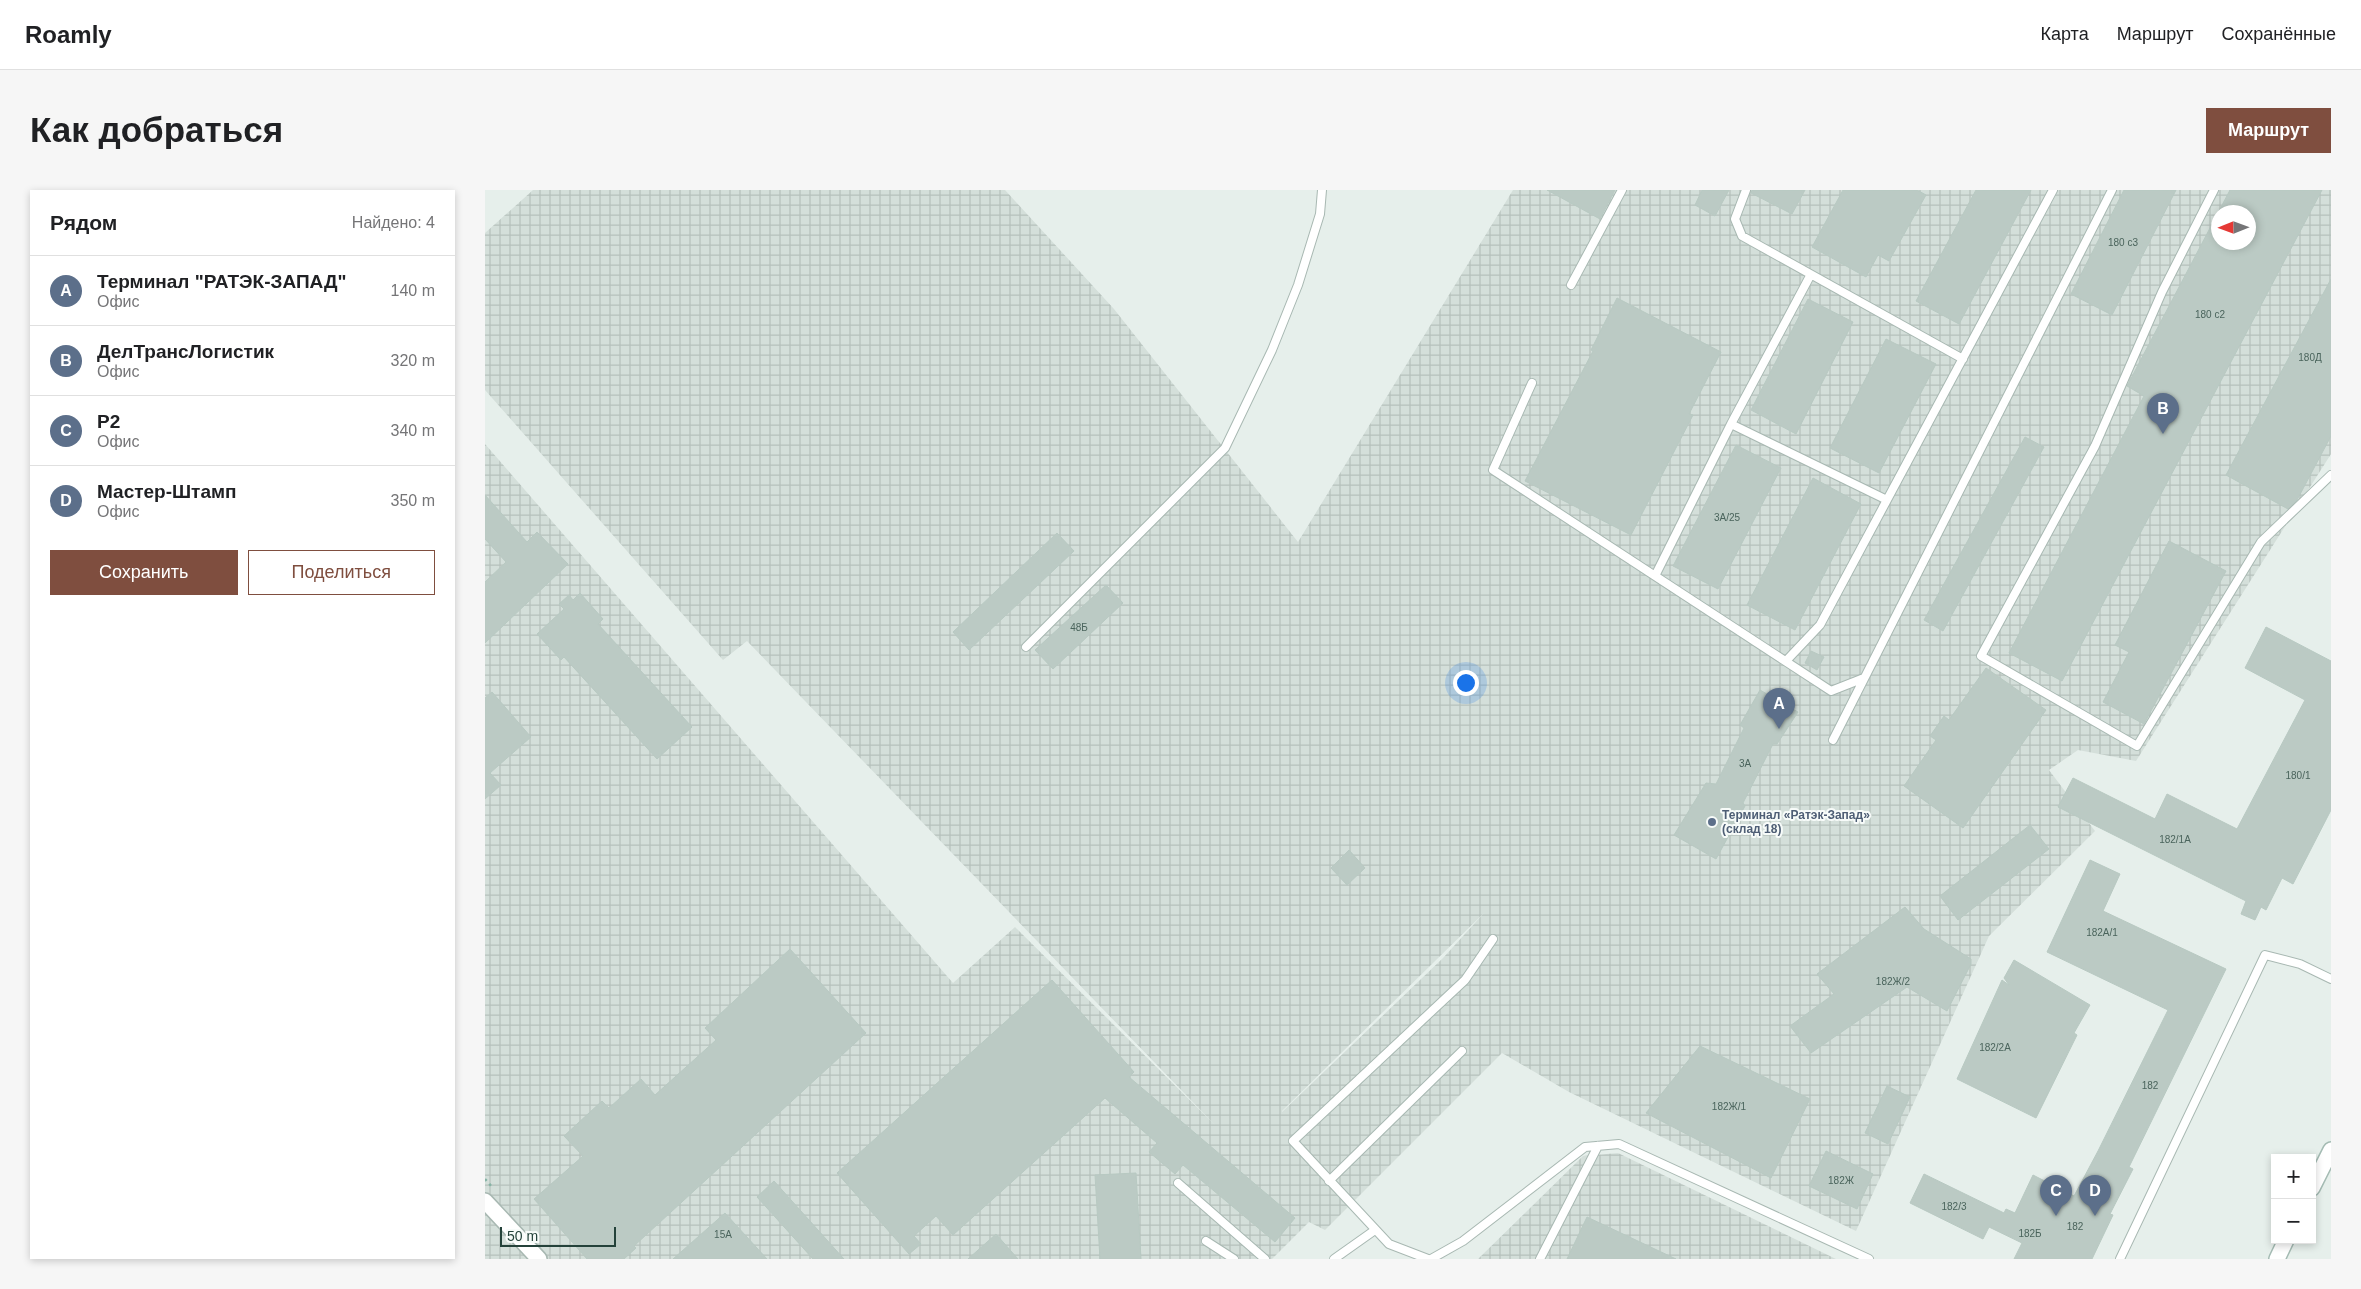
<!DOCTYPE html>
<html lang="ru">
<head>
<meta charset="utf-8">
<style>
	body { margin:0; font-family:Arial,sans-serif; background:#f6f6f6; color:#202124 }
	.controls { position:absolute; right:15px; bottom:15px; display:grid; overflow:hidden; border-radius:0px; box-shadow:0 2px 8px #0003 }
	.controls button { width:45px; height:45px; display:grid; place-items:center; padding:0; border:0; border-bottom:1px solid #e0e0e0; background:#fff; color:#202124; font:25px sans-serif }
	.compass { position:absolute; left:1726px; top:15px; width:45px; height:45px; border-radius:50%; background:#fff; box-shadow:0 2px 8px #0003; rotate:269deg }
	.scale { position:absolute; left:15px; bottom:12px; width:116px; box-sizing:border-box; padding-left:5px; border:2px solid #24423a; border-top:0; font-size:14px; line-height:18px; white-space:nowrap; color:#24423a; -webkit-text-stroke:4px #f7fbf9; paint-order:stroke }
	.you { position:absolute; left:980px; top:492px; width:18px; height:18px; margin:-12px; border:4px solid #fff; border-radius:50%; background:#1a73e8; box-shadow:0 0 0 8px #1a73e833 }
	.badge { display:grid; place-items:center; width:32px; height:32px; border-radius:50%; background:#7f4e3f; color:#fff; font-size:16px; font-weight:700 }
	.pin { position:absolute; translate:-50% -41px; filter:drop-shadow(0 1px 2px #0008) }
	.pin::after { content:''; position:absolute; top:26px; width:18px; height:15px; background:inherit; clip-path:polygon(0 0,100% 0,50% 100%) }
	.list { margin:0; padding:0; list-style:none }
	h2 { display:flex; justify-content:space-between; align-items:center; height:65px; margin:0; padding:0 20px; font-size:21px }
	h2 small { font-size:16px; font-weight:400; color:#757577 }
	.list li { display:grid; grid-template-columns:32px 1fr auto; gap:15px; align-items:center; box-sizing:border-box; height:70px; padding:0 20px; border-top:1px solid #e0e0e0 }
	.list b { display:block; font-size:19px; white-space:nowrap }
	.list p { margin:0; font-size:16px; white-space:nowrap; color:#757577 }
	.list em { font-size:16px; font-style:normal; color:#757577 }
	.actions { display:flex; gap:10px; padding:15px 20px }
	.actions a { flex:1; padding:11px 0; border:1px solid #7f4e3f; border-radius:0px; text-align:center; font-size:18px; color:#7f4e3f }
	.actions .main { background:#7f4e3f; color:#fff }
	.map { position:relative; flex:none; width:1846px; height:1069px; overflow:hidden; border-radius:0px }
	header { display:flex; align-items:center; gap:30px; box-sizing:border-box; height:70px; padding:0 25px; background:#fff; border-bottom:1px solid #e0e0e0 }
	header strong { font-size:24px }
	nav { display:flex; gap:28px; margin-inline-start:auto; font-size:18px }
	.intro { display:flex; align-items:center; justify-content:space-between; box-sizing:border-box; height:120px; padding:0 30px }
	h1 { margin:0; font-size:35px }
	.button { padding:12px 22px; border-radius:0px; background:#7f4e3f; color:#fff; font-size:18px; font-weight:700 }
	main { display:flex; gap:30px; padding:0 30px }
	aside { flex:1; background:#fff; border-radius:0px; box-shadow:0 2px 8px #0003 }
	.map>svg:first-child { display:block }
</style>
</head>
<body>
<header>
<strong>Roamly</strong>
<nav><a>Карта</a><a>Маршрут</a><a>Сохранённые</a></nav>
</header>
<div class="intro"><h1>Как добраться</h1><a class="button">Маршрут</a></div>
<main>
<aside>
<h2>Рядом<small>Найдено: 4</small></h2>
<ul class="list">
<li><span class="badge" style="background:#5c6f8a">A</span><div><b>Терминал &quot;РАТЭК-ЗАПАД&quot;</b><p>Офис</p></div><em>140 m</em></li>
<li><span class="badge" style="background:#5c6f8a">B</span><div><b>ДелТрансЛогистик</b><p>Офис</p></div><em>320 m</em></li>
<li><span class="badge" style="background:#5c6f8a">C</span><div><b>Р2</b><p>Офис</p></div><em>340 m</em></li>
<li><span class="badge" style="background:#5c6f8a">D</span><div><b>Мастер-Штамп</b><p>Офис</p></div><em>350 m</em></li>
</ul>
<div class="actions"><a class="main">Сохранить</a><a>Поделиться</a></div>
</aside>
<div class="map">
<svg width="1846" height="1069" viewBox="0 0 1846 1069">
	<defs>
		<pattern id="industrial-grid" width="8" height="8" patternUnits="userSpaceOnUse" patternTransform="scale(1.25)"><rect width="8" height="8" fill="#d4dfda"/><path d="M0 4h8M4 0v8" fill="none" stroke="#b6c1bc"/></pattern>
	</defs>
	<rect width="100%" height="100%" fill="#e6efeb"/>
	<!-- industrial -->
	<path fill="url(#industrial-grid)" fill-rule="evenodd" d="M48 0H520L629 119 813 352 1028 0H1846V264L1651 571 1593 560 1564 580 1610 641 1504 746 1371 1041 1084 902 1017 863 840 1040 824 1032 787 1069H0V254L468 793 530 737 730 935 262 451 238 470 0 200V43ZM1734 22H1764V52H1734ZM999 723 958 768 797 922V921Z
		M1133 963 1351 1069H993L1098 966Z"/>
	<!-- building -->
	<path fill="#bbcac4" stroke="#b8c9c2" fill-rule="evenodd" d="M1062 0H1130L1115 29Z
		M1217 0H1244L1230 26 1210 15Z
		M1267 0H1320L1307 24 1266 3Z
		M1358 0H1432L1441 5 1404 71 1393 65 1381 87 1327 57Z
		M1491 0H1546L1474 134 1431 111Z
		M1639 0H1691L1627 125 1586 104Z
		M1745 0H1837L1577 491 1524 463 1659 206 1642 196ZM1734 22H1764V52H1734Z
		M1846 89V246L1812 310 1803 319 1741 285Z
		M1132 108 1236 162 1204 224 1208 225 1146 345 1040 291 1108 161 1106 160Z
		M1323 109 1368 132 1311 244 1266 220Z
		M1401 149 1451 174 1394 283 1345 258Z
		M1540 247 1559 257 1458 441 1439 430Z
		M1251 255 1296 278 1233 399 1188 376Z
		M1328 288 1376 314 1310 440 1262 415Z
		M0 305 42 352 52 342 83 374 0 453V392L21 372 0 349Z
		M572 343 589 361 484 460 468 442Z
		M1684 351 1741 381 1659 534 1618 512 1644 462 1630 455Z
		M621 395 638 413 568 479 550 460Z
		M95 403 118 429 113 434 207 537 172 569 79 467 76 470 52 444 79 419 74 414 84 405 88 410Z
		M1781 437 1846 471V620L1808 694 1797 688 1781 720 1776 717 1770 730 1756 724 1761 711 1573 617 1588 588 1670 629 1682 604 1752 639 1820 510 1760 478Z
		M1326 461 1339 467 1332 480 1320 473Z
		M1501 478 1561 520 1478 638 1419 596 1451 550 1445 546 1459 526 1464 530Z
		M1275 500 1313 522 1292 554H1288L1258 613 1260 616 1231 669 1189 645 1221 593 1231 594 1259 538 1255 535Z
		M7 502 46 547 5 583 16 595 0 609V508Z
		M1545 635 1564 659 1473 730 1455 706Z
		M864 660 880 678 862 695 846 678Z
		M1605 670 1635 684 1618 721 1741 779 1644 977 1648 979 1625 1024 1628 1025 1607 1069H1529L1537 1053 1504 1037 1498 1049 1425 1013 1439 984 1519 1023 1521 1019 1530 1023 1548 985 1589 1006 1613 961 1683 820 1562 762Z
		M1420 717 1439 739 1486 769V774L1462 821 1422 797 1326 863 1305 836 1349 804 1332 784Z
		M305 759 381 843 149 1056 151 1058 139 1069H102L49 1009 98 966 79 946 117 911 124 918 156 889 170 905 231 850 220 838Z
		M1529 770 1605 815 1589 843 1592 845 1551 928 1472 889 1517 790 1524 795 1519 788Z
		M567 790 649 882 644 887 810 1028 790 1052 698 975 690 984 664 962 672 953 620 908 468 1045 451 1026 429 1046 436 1054 424 1064 352 983Z
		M1215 856 1325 909 1286 988 1161 923Z
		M1402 896 1425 907 1403 954 1380 943Z
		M1341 961 1388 984 1372 1019 1324 996Z
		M651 983 656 1069H615L610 985Z
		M289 991 359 1069H328L272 1007Z
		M240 1023 282 1069H188Z
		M1102 1027 1191 1069H1082Z
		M511 1044 533 1069H483Z"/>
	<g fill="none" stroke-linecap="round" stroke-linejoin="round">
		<!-- service casing -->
		<g stroke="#a8b8b2" stroke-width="10">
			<path id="service" d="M1261 0 1250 29 1257 46 1478 169
				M1729 0 1677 102 1610 256 1496 466 1652 556 1776 352 1846 285
				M1086 95 1137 0
				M1047 193 1008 280 1346 501 1379 488
				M1246 234 1402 310
				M1170 386 1246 234 1325 86
				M541 457 740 258 787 160 813 95 835 24 837 0
				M1301 471 1335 435 1568 0
				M1348 550 1627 0
				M844 991 977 861
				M693 993 780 1069
				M721 1051 749 1069
				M849 1069 890 1040
				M943 1069 904 1054 808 951 980 790 1008 749
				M946 1069 978 1051 1100 957 1134 954 1384 1069
				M1055 1069 1113 956
				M1635 1069 1780 765 1815 774 1846 789"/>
		</g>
		<!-- minor casing -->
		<g stroke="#a8b8b2" stroke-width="18">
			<path id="minor" d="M0 1011 54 1069"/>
		</g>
		<!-- secondary casing -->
		<g stroke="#a4bbb3" stroke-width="18">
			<path id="secondary" d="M1827 998 1846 960
				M1792 1069 1801 1050"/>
		</g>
		<!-- path -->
		<path stroke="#86b3a5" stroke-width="2.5" stroke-dasharray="2.5 4" stroke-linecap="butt" d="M0 989 7 997"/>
		<!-- service -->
		<use href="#service" stroke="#fff" stroke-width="8"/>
		<!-- minor -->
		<use href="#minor" stroke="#fff" stroke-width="15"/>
		<!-- secondary -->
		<use href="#secondary" stroke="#fff" stroke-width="15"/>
	</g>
	<!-- markers -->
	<circle fill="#5c6f8a" stroke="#f7fbf9" stroke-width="2" cx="1227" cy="632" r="5"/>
	<g text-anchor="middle" stroke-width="4" stroke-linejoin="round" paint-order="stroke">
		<!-- number labels -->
		<g font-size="10" fill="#4a645c">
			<text x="1638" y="56">180 с3</text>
			<text x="1725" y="128">180 с2</text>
			<text x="1825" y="171">180Д</text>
			<text x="1242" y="331">3А/25</text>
			<text x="594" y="441">48Б</text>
			<text x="1260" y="577">3А</text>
			<text x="1813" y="589">180/1</text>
			<text x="1690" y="653">182/1А</text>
			<text x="1617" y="746">182А/1</text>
			<text x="1408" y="795">182Ж/2</text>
			<text x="1510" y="861">182/2А</text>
			<text x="1665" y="899">182</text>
			<text x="1244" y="920">182Ж/1</text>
			<text x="1356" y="994">182Ж</text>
			<text x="1469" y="1020">182/3</text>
			<text x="1590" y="1040">182</text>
			<text x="1545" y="1047">182Б</text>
			<text x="238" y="1048">15А</text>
		</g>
		<!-- service labels -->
		<g font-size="12" font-weight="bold" fill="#4e5e75" stroke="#f7fbf9" text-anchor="start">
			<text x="1237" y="629">Терминал «Ратэк-Запад»<tspan x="1237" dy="14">(склад 18)</tspan></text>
		</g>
	</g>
</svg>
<div class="controls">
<button>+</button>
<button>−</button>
</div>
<svg class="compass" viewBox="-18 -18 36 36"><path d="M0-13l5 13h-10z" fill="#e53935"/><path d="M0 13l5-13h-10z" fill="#757577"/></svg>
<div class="scale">50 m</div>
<div class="you"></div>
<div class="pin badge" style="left:1294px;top:539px;background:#5c6f8a">A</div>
<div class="pin badge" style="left:1678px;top:244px;background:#5c6f8a">B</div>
<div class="pin badge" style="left:1571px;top:1026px;background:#5c6f8a">C</div>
<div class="pin badge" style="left:1610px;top:1026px;background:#5c6f8a">D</div>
</div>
</main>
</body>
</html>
